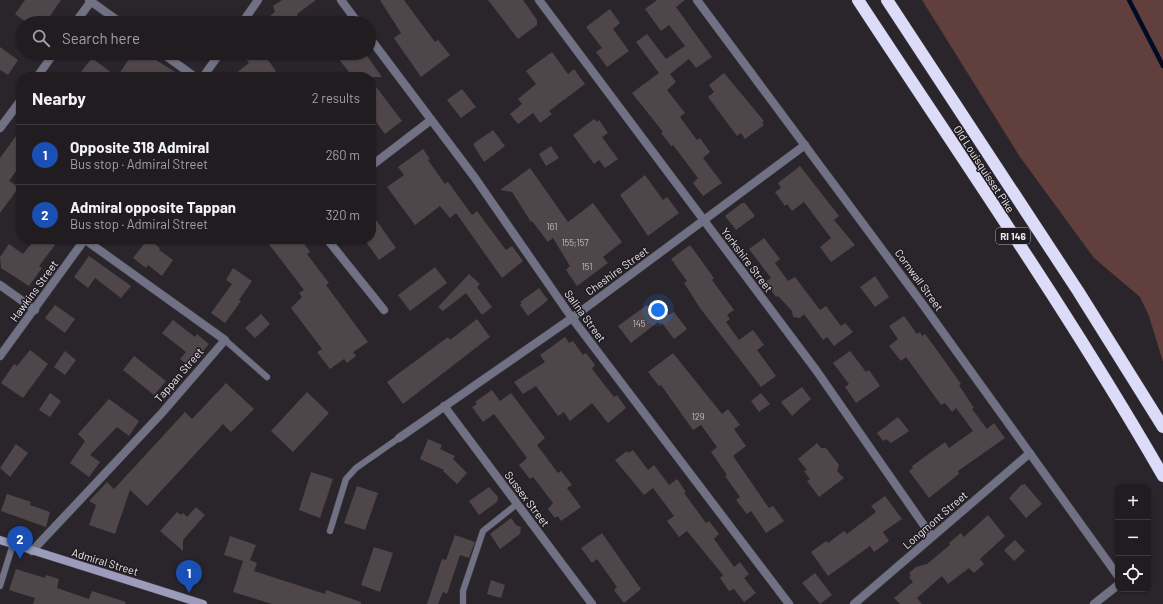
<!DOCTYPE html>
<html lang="en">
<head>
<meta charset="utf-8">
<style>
	body { margin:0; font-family:Barlow,sans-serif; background:#282529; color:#f1f3f6 }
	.controls { position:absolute; right:12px; bottom:12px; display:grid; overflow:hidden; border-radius:8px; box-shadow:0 1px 3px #0004 }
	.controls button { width:36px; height:36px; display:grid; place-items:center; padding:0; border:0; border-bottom:1px solid #3d3a3e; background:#201c20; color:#f1f3f6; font:20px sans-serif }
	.you { position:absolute; left:658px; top:310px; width:14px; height:14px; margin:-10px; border:3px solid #fff; border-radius:50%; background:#1a73e8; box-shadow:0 0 0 6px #1a73e833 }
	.badge { display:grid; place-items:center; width:26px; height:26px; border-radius:50%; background:#0b8043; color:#fff; font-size:13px; font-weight:700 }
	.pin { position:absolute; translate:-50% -33px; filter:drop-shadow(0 1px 2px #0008) }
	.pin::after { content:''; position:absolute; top:21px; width:14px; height:12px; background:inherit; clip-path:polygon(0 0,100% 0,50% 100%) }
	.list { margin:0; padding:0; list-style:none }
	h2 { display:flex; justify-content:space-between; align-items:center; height:52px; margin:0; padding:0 16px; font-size:17px }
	h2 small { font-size:13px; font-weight:400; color:#a2a1a5 }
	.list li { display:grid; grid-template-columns:26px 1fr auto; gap:12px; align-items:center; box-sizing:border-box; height:60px; padding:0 16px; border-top:1px solid #3d3a3e }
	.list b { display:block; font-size:15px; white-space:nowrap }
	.list p { margin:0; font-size:13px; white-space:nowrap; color:#a2a1a5 }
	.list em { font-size:13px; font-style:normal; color:#a2a1a5 }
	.icon { flex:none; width:22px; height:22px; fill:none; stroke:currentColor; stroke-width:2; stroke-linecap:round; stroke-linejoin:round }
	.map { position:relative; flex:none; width:1163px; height:604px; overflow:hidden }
	.search { position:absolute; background:#201c20; box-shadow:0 1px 3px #0004; left:16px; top:16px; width:360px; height:44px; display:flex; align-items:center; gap:10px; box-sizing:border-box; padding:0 14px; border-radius:22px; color:#a2a1a5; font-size:15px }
	.panel { position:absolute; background:#201c20; box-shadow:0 1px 3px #0004; left:16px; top:72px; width:360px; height:172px; border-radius:16px }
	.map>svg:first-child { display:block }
</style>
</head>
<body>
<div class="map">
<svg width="1163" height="604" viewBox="0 0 1163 604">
	<rect width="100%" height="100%" fill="#2a252b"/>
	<!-- green -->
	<path fill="#613f3c" d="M922 0H1163V362L1149 316 1140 297 1094 258 1020 157Z"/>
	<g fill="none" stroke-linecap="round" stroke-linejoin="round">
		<!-- stream -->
		<path stroke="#000c21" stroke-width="4.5" d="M1129 0 1163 66"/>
	</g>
	<!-- building -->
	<path fill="#4f464a" d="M25 0H61L45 23H27L15 14Z
		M282 0H316L297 14 298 17 290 23H261L275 12 273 6Z
		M380 0H404L435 42 438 40 450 55 421 77 394 38 401 33Z
		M488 0H523L537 20V25L518 39Z
		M657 0H685L676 7 712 57 696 68 689 59 670 74 676 82 667 90 685 113 680 117 697 140 700 138 710 152 703 158 722 183 703 196 693 183 698 178 673 145 671 146 661 133 663 132 632 93 659 73 636 42 647 34 666 59 685 46 669 25 661 31 645 9Z
		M610 9 620 23 613 29 629 51 607 67 596 52 602 48 586 27Z
		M0 47 18 60 8 75 0 70Z
		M552 52 568 74 574 69 585 84 549 111 552 114 540 123 533 113 518 124 510 114 522 104 518 99 536 84 526 71Z
		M133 53H145L183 77H117Z
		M252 53H263L276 71 268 77H231L249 63 245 58Z
		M334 53H365L382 77H353Z
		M92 58 117 77H77Z
		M724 73 764 121 762 123 764 125 745 139 741 133 737 136 708 97 714 92 709 85Z
		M371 80 402 121 385 134 371 115Z
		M462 89 476 107 461 118 447 100Z
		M594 119 597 122 599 120 608 133 602 137 618 159 605 168 599 160 594 164 573 135Z
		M21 129V164L9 181 19 187 0 213V158Z
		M493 130 505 146 484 162 473 144Z
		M551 146 559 158 546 166 539 154Z
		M423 149 430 159 428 160 445 184 448 182 472 215 477 211 506 250 512 246 523 261 502 278 456 213 450 218 440 206 415 225 387 187 404 175 398 167Z
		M800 166 839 216 834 220 855 245 831 262 820 247 831 238 804 202 792 211 787 204 785 206 775 192 781 188 778 183Z
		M530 168 568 222 593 203 622 242 603 257 608 263 577 286 566 270 570 266 553 238 548 242 532 221 531 222 512 192 500 190Z
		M645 175 663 200 667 197 679 213 648 236 620 195Z
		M742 203H745L755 216 736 230 725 216Z
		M371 213 396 248 379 260 364 239H371Z
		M764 238 780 259 775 263 788 281 795 277 820 310 826 306 841 326 845 323 853 332 834 346 827 337 823 340 804 314 800 318 793 317 792 311 778 296 776 297 765 282 771 278 749 249Z
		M35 239H47L55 245 39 266 42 268 29 286 1 268 0 257 9 244 23 254Z
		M148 239 160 248 159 250 173 260 162 276 148 265 146 268 133 258Z
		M265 239H301L310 252 307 254 329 283 326 285 368 342 353 352 356 356 347 363 344 359 330 369 317 352 322 349 291 308 302 297 299 293 304 290Z
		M690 245 714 278 712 280 734 310 727 315 730 319 726 322 739 340 753 330 764 345 757 350 776 376 761 387 700 308 684 283 687 281 671 259Z
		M89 256 131 286 121 298 95 278 88 288 74 277Z
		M435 267 447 283 410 311 398 295Z
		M233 268 252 281 239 300 241 301 225 323 211 313 232 284 226 280Z
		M469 274 480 284 477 287 492 307 482 315 466 293 443 311 438 307Z
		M875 276 889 297 875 307 860 287Z
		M539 288 548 300 528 316 520 305 522 303 520 302Z
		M662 304 669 315 674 312 687 329 674 339 662 323 660 324 658 322 631 343 618 326 647 305 652 311Z
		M55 305 75 319 65 333 45 318Z
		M261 314 270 324 255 338 245 328Z
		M904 316 917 334 920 332 922 336 925 334 934 346 961 384 959 385 974 408 972 409 987 429 994 423 1005 438 958 471 959 474 929 498 909 471 913 468 912 466 945 442 949 448 973 431 956 408 952 412 945 403 941 405 906 357 901 361 889 346 898 339 889 326Z
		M477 319 490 337 403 404 387 382 448 337 450 340Z
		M173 320 195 337 197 334 209 344 189 367 180 359 186 352 162 333Z
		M565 337 569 343 573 341 583 355 586 353 595 365 592 369 614 397 617 395 626 408 608 423 592 403 570 421 564 412 558 416 536 386 523 394 514 382 545 362 540 355Z
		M30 350 48 364 23 398 1 383 14 364 17 366Z
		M65 351 76 360 65 375 54 367Z
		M850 351 866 372 869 370 880 386 856 403 845 387 849 384 833 363Z
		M673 353 722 414 728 409 740 425 734 429 746 446 733 456 769 508 773 506 784 521 766 533 751 511 747 514 736 500 740 497 725 476 727 475 711 452 717 447 701 425 693 430 661 385 659 386 648 372Z
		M134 356 166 381 154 395 123 370Z
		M226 383 254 409 231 432 223 424 147 506 130 490 115 534 89 525 96 505 89 501 107 482 114 489 185 412 192 419Z
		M802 387 811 399 792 416 781 402Z
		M492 390 500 401 511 393 545 438 537 445 558 473 561 471 572 485 567 488 581 507 561 521 558 516 555 518 548 509 553 503 533 477 530 479 519 465 527 458 494 414 483 422 472 407 477 404 475 402Z
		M307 392 329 413 293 452 271 431Z
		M50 393 61 401 50 417 39 410Z
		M761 393 770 404 759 412 751 401Z
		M109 399 139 421 129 436 117 427 90 455 100 462 89 477 70 463 85 441 78 434Z
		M898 417 909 431 891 443 886 439 883 441 877 433Z
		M428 439 442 445 440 449 455 456 453 459 467 473 457 484 443 471 444 470 420 459Z
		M817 443 821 448H826L839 465 837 471 844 478 819 497 807 481 810 479 804 471 807 470 798 459Z
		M16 444 28 453 10 477 0 468Z
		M633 450 648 470 654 465 669 485 677 479 686 492 684 493 706 523 709 521 719 534 714 539 734 567 740 562 749 574 744 578 756 593 744 602 734 589 729 591 720 578 723 575 687 531 679 537 667 521 674 516 653 488 644 495 615 460 627 451 628 453Z
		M311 472 333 479 320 518 299 510Z
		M1025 484 1042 504 1026 518 1009 498 1021 485Z
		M357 486 378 493 365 530 344 523Z
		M489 487 498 497 497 502 479 515 469 501Z
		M7 494 31 502 30 505 50 512 46 527 1 511Z
		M885 496 902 519 883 532 889 541 874 552 870 546 828 576 811 552 826 541 828 543 844 531 847 534 876 512 871 506Z
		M196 507 205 515 183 540V551L160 531 177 512 181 515 183 513 187 517Z
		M988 515 1005 536 980 559 984 564 974 573 969 568 948 584 942 576 917 598 922 604H900L894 598 913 582 909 577 911 576 909 573 916 567 927 564 950 545 949 543 961 533 964 537Z
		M511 518 516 525 521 527 520 534 500 549 490 534Z
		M602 533 641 589 624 603 614 590 617 587 597 559 592 563 581 548Z
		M455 535 475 542 469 558 460 555 447 594 443 592 438 604H427L442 559 446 560Z
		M230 536 256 545 250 560 257 563 254 571 325 594 326 590 361 602V604H272L233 592 243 561 224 555Z
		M1015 540 1025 551 1014 561 1004 550Z
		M374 547 393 553 380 592 361 585Z
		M16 569 45 578 46 575 59 579 57 588 89 599 92 591 126 602 125 604H33L35 598 9 590Z
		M815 573 832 595 820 604 802 583Z
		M491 580 505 585 501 598 487 594Z"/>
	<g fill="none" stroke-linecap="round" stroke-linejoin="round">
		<!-- service casing -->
		<g stroke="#454046" stroke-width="7">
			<path id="service" d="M225 340 267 377
				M330 531 346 479 356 468 399 438
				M0 586 13 544
				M463 604V591L483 531 517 504"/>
		</g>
		<!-- minor casing -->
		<g stroke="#454046" stroke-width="9">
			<path id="minor" d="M89 0 121 23
				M341 0 358 23
				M539 0 816 370 932 537
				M697 0 921 302 1118 576
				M75 23 92 0
				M369 37 475 178 572 318 789 604
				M162 53 195 77
				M37 77 54 53
				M0 128 21 100
				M371 166 431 120
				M327 239 384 310
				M0 285 35 310
				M444 406 592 604
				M399 438 572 318 805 145
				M32 551 161 414 225 340 84 239
				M854 604 1030 453
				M1094 604 1118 585"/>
		</g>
		<!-- tertiary casing -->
		<g stroke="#454046" stroke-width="9">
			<path id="tertiary" d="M242 23 258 0
				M203 77 220 53
				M0 356 85 239"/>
		</g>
		<!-- secondary casing -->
		<g stroke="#454046" stroke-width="9">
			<path id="secondary" d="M0 540 203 604"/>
		</g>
		<!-- motorway casing -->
		<g stroke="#454046" stroke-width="13">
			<path id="motorway" d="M858 0C961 157 1069 313 1163 476
				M887 0 1078 291 1163 427"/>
		</g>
		<!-- service -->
		<use href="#service" stroke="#717185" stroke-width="6"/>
		<!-- minor -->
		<use href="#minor" stroke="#717185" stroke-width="8"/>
		<!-- tertiary -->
		<use href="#tertiary" stroke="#717185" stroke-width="8"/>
		<!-- secondary -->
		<use href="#secondary" stroke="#9b9cbb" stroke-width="8"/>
		<!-- motorway -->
		<use href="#motorway" stroke="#dcdcf9" stroke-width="12"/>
	</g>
	<g text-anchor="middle" stroke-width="3" stroke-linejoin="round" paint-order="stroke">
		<!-- number labels -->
		<g font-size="9" fill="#c4bfc4">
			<text x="552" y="230">161</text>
			<text x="575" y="246">155;157</text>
			<text x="587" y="270">151</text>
			<text x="639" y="327">145</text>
			<text x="698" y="420">129</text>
		</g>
		<!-- shield labels -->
		<rect fill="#201c21" stroke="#aeaaaf" stroke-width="1" x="996" y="228" width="34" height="16" rx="3"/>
		<g font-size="10" font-weight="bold" fill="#ebe7ec">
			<text x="1013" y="240">RI 146</text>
		</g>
		<!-- street labels -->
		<g font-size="11" fill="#ebe7ec" stroke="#201c21">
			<text transform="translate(984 169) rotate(57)" y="4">Old Louisquisset Pike</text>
			<text transform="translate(747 260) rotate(53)" y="4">Yorkshire Street</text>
			<text transform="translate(617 271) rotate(-36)" y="4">Cheshire Street</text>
			<text transform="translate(919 280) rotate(54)" y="4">Cornwall Street</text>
			<text transform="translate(34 291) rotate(-54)" y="4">Hawkins Street</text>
			<text transform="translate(585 316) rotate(54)" y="4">Salina Street</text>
			<text transform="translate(179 375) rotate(-49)" y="4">Tappan Street</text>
			<text transform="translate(527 499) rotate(53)" y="4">Sussex Street</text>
			<text transform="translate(935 520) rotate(-41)" y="4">Longmont Street</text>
			<text transform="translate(105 562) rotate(17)" y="4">Admiral Street</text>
		</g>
	</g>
</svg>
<div class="controls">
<button>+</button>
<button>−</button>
<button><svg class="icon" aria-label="locate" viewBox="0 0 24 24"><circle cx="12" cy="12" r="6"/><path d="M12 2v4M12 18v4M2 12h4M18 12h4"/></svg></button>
</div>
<div class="you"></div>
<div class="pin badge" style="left:189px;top:593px;background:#1a4fb4">1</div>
<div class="pin badge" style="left:20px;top:559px;background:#1a4fb4">2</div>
<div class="search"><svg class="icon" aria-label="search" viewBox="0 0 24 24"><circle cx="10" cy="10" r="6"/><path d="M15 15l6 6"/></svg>Search here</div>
<section class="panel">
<h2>Nearby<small>2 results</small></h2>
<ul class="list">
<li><span class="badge" style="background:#1a4fb4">1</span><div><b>Opposite 318 Admiral</b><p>Bus stop · Admiral Street</p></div><em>260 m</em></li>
<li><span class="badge" style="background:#1a4fb4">2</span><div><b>Admiral opposite Tappan</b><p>Bus stop · Admiral Street</p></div><em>320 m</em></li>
</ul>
</section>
</div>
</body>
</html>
